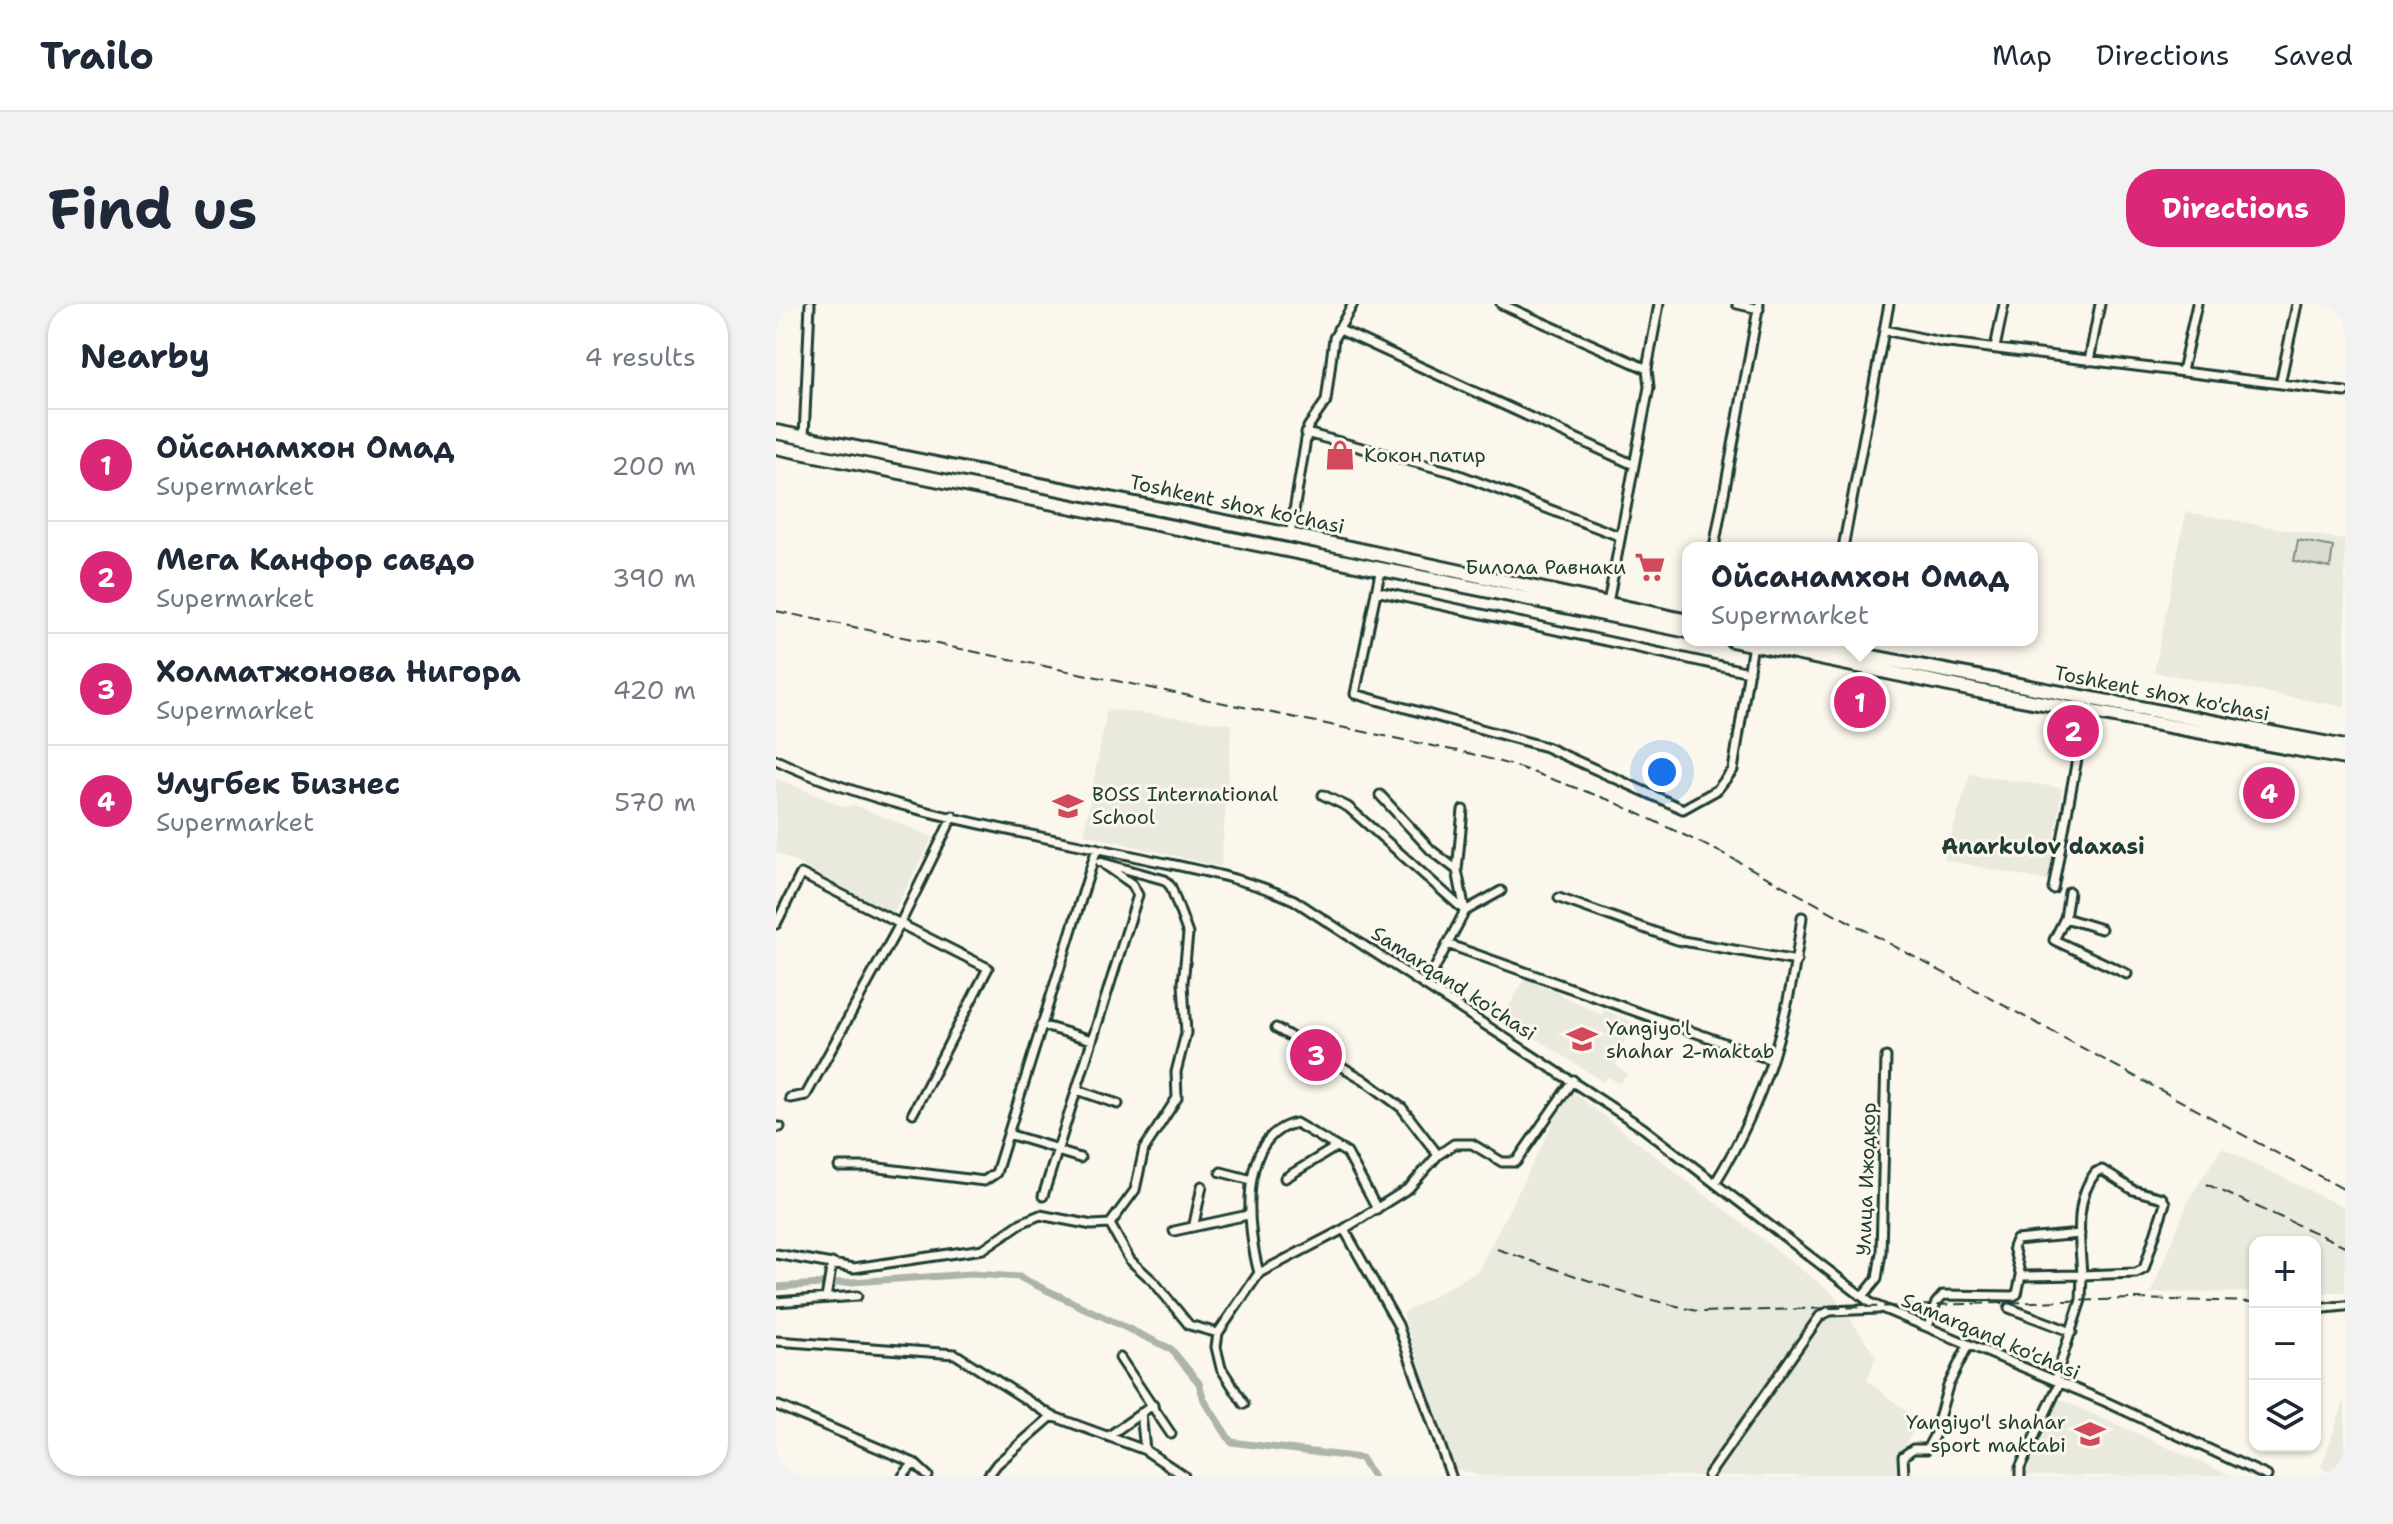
<!DOCTYPE html>
<html lang="en">
<head>
<meta charset="utf-8">
<style>
	body { margin:0; font-family:"Shantell Sans",sans-serif; background:#f2f2f3; color:#1f2937 }
	.controls { position:absolute; right:24px; bottom:24px; display:grid; overflow:hidden; border-radius:16px; box-shadow:0 2px 6px #0004 }
	.controls button { width:72px; height:72px; display:grid; place-items:center; padding:0; border:0; border-bottom:2px solid #e0e1e3; background:#fff; color:#1f2937; font:40px sans-serif }
	.you { position:absolute; left:886px; top:468px; width:28px; height:28px; margin:-20px; border:6px solid #fff; border-radius:50%; background:#1a73e8; box-shadow:0 0 0 12px #1a73e833 }
	.badge { display:grid; place-items:center; width:52px; height:52px; border-radius:50%; background:#db2777; color:#fff; font-size:26px; font-weight:700 }
	.pin { position:absolute; translate:-50% -50%; border:4px solid #fff; box-shadow:0 2px 8px #0006 }
	.popup { position:absolute; left:906px; top:238px; width:356px; height:104px; box-sizing:border-box; display:grid; place-content:center; border-radius:16px; background:#fff; filter:drop-shadow(0 2px 6px #0005); font-size:26px; white-space:nowrap; color:#747a83 }
	.popup b { font-size:30px; color:#1f2937 }
	.popup::after { content:''; position:absolute; left:50%; top:100%; margin-left:-16px; border:16px solid transparent; border-top-color:#fff }
	.list { margin:0; padding:0; list-style:none }
	h2 { display:flex; justify-content:space-between; align-items:center; height:104px; margin:0; padding:0 32px; font-size:34px }
	h2 small { font-size:26px; font-weight:400; color:#747a83 }
	.list li { display:grid; grid-template-columns:52px 1fr auto; gap:24px; align-items:center; box-sizing:border-box; height:112px; padding:0 32px; border-top:2px solid #e0e1e3 }
	.list b { display:block; font-size:30px; white-space:nowrap }
	.list p { margin:0; font-size:26px; white-space:nowrap; color:#747a83 }
	.list em { font-size:26px; font-style:normal; color:#747a83 }
	.icon { flex:none; width:44px; height:44px; fill:none; stroke:currentColor; stroke-width:2; stroke-linecap:round; stroke-linejoin:round }
	.map { position:relative; flex:none; width:1569px; height:1172px; overflow:hidden; border-radius:32px }
	header { display:flex; align-items:center; gap:48px; box-sizing:border-box; height:112px; padding:0 40px; background:#fff; border-bottom:2px solid #e0e1e3 }
	header strong { font-size:38px }
	nav { display:flex; gap:44px; margin-inline-start:auto; font-size:28px }
	.intro { display:flex; align-items:center; justify-content:space-between; box-sizing:border-box; height:192px; padding:0 48px }
	h1 { margin:0; font-size:56px }
	.button { padding:20px 36px; border-radius:32px; background:#db2777; color:#fff; font-size:28px; font-weight:700 }
	main { display:flex; gap:48px; padding:0 48px }
	aside { flex:1; background:#fff; border-radius:32px; box-shadow:0 2px 6px #0004 }
	.map>svg:first-child { display:block }
</style>
</head>
<body>
<header>
<strong>Trailo</strong>
<nav><a>Map</a><a>Directions</a><a>Saved</a></nav>
</header>
<div class="intro"><h1>Find us</h1><a class="button">Directions</a></div>
<main>
<aside>
<h2>Nearby<small>4 results</small></h2>
<ul class="list">
<li><span class="badge">1</span><div><b>Ойсанамхон Омад</b><p>Supermarket</p></div><em>200 m</em></li>
<li><span class="badge">2</span><div><b>Мега Канфор савдо</b><p>Supermarket</p></div><em>390 m</em></li>
<li><span class="badge">3</span><div><b>Холматжонова Нигора</b><p>Supermarket</p></div><em>420 m</em></li>
<li><span class="badge">4</span><div><b>Улугбек Бизнес</b><p>Supermarket</p></div><em>570 m</em></li>
</ul>
</aside>
<div class="map">
<svg width="1569" height="1172" viewBox="0 0 1569 1172">
	<rect width="100%" height="100%" fill="#fbf7ec"/>
	<filter id="ink" filterUnits="userSpaceOnUse"><feTurbulence type="fractalNoise" baseFrequency=".0125" numOctaves="2"/><feDisplacementMap in="SourceGraphic" scale="16" xChannelSelector="R" yChannelSelector="G"/><feConvolveMatrix kernelMatrix="1 2 1 2 8 2 1 2 1" color-interpolation-filters="sRGB"/></filter>
	<g filter="url(#ink)">
		<!-- built -->
		<path fill="#eae9de" d="M1410 208 1569 236V403L1378 368Z
			M331 405 456 420 445 563 308 530Z
			M1194 470 1286 484 1272 577 1168 556Z
			M0 474 68 503 78 501 157 533 117 609 0 548Z
			M750 673 825 711 829 706 857 718 839 760 851 770 843 780 832 772 827 778 727 712Z
			M794 786 1057 990 1100 1052 1091 1076 1142 1117 1122 1155 1123 1172H705L676 1164 627 1009 702 967Z
			M1446 844 1569 904V988H1539V938H1479V988L1375 989 1414 893Z
			M1283 1095 1456 1172H1249Z
			M1569 1095V1172H1559L1545 1163Z"/>
		<!-- green -->
		<path fill="#dbdcd1" stroke="#7d8c82" stroke-width="2" d="M1522 236 1557 243 1554 264 1518 257Z"/>
		<g fill="none" stroke-linecap="round" stroke-linejoin="round">
			<!-- canal -->
			<path stroke="#adb4aa" stroke-width="7" d="M0 983 196 970 243 973 395 1045 423 1079 428 1096 455 1138 585 1154 597 1172"/>
			<!-- minor casing -->
			<g stroke="#1f3d34" stroke-width="13">
				<path id="minor" d="M725 0 871 65
					M961 0 983 5
					M562 25 858 161
					M1108 26 1165 38 1569 88
					M1219 44 1228 0
					M1313 57 1324 0
					M1406 67 1421 0
					M1504 80 1521 0
					M530 129 676 168 843 232
					M28 133 34 0
					M514 231 532 123 550 97 558 34 577 0
					M938 244 983 0
					M1067 244 1113 0
					M605 264 579 390 770 443 907 505 941 486 957 466 977 340
					M600 287 973 368
					M832 299 873 83 871 65 883 0
					M0 456C109 508 253 529 371 555 421 566 472 575 518 596L867 824 1096 1000 1328 1097 1491 1172
					M547 491 572 503 689 607
					M604 491 655 546 681 566
					M687 506 681 566 689 607
					M1277 585 1310 406
					M783 594 901 636 1021 657
					M1289 614 1293 588
					M0 620 25 570 212 664 137 809
					M1325 625 1289 614 1278 636 1351 670
					M671 640 993 755
					M651 679 689 607 725 587
					M265 721 316 736
					M500 724 587 775 626 804 662 851
					M301 786 342 800
					M14 794 30 791 123 622 177 512
					M0 823H4
					M232 830 282 845
					M281 847 304 854
					M63 863H95L208 877 220 869 321 544
					M1326 866 1357 886 1386 894 1389 899 1368 965 1360 969 1306 971C1304 937 1297 896 1320 868Z
					M445 868 476 876
					M509 874 560 843
					M939 879C991 795 1014 710 1026 613
					M267 892 362 591 356 580 329 561
					M334 920 354 956 378 978 413 1021 442 1029
					M418 920 426 882
					M568 925 622 1021 675 1172
					M398 927 472 911
					M0 950 78 964 207 945 245 919 264 911 316 921 334 920 359 886 368 845 401 794 400 768 410 729 407 679 412 630 395 583 389 576 324 558
					M483 969C471 925 461 832 520 819L571 849 601 905
					M1087 992 1101 975 1105 949 1110 753
					M50 994 56 959
					M0 998 81 992
					M1233 1004 1296 1028
					M1539 1005 1569 1002
					M1152 1023 1160 999 1167 991 1237 992 1241 990 1245 972
					M0 1037 179 1050 276 1112
					M344 1054 395 1130
					M1279 1076 1305 996 1306 971 1245 972 1237 943 1240 936 1304 930
					M468 1100 445 1064 440 1043 442 1029 483 969 568 925 633 884 662 851 678 840H696L726 858H740L797 776
					M0 1101 138 1159 152 1172
					M365 1109 369 1146
					M334 1131 377 1101
					M127 1172 138 1159
					M212 1172 221 1160 276 1112 369 1146 408 1172
					M932 1172 1044 1012 1054 1007 1102 1005
					M1128 1172 1127 1152 1137 1145H1151L1158 1132 1172 1082 1192 1041
					M1244 1172V1164L1284 1078"/>
			</g>
			<!-- primary casing -->
			<g stroke="#1f3d34" stroke-width="18">
				<path id="primary" d="M0 128 514 231 912 317
					M0 143 912 327
					M956 336 1212 389 1569 454
					M1007 336 1569 443"/>
			</g>
			<!-- minor -->
			<use href="#minor" stroke="#fbf7ec" stroke-width="7"/>
			<!-- primary -->
			<use href="#primary" stroke="#fbf7ec" stroke-width="12"/>
			<!-- rail -->
			<path stroke="#1f3d34" stroke-width="2" stroke-dasharray="12 6" stroke-linecap="butt" d="M0 307 696 450 745 464 836 497 950 551 1569 886
				M1430 880 1569 942
				M721 945 852 990 925 1008 1356 995 1479 998
				M1539 998 1569 997"/>
		</g>
	</g>
	<!-- icons -->
	<defs>
		<g id="shop-bare" transform="scale(2.4)"><path d="M-5-2.5h2.3a2.7 3.5 0 0 1 5.4 0H5L5.5 6h-11ZM-1.5-2.5h3a1.5 2.3 0 0 0-3 0Z" fill="#d1495b" stroke="#fbf7ec" stroke-width="2.5" paint-order="stroke"/></g>
		<g id="supermarket-bare" transform="scale(2.4)"><path d="M-6-5.5h2.5l.6 2H6L4.5 2H-2.5L-4.4-4H-6ZM-1.5 3.2a1.3 1.3 0 1 0 .1 0ZM3 3.2a1.3 1.3 0 1 0 .1 0Z" fill="#d1495b" stroke="#fbf7ec" stroke-width="2.5" paint-order="stroke"/></g>
		<g id="school-bare" transform="scale(2.4)"><path d="M0-5L7-2L0 1L-7-2ZM-4 1L0 2.5L4 1V4Q0 6-4 4Z" fill="#d1495b" stroke="#fbf7ec" stroke-width="2.5" paint-order="stroke"/></g>
	</defs>
	<g fill-rule="evenodd">
		<use href="#shop-bare" x="564" y="151"/>
		<use href="#supermarket-bare" x="874" y="263"/>
		<use href="#school-bare" x="292" y="502"/>
		<use href="#school-bare" x="806" y="735"/>
		<use href="#school-bare" x="1314" y="1130"/>
	</g>
	<g text-anchor="middle" stroke-width="6" stroke-linejoin="round" paint-order="stroke">
		<!-- poi labels -->
		<g font-size="20" fill="#1f3d34" stroke="#fbf7ec" text-anchor="start">
			<text x="588" y="158">Кокон патир</text>
			<text x="850" y="270" text-anchor="end">Билола Равнаки</text>
			<text x="316" y="497">BOSS International<tspan x="316" dy="23">School</tspan></text>
			<text x="830" y="731">Yangiyo'l<tspan x="830" dy="23">shahar 2-maktab</tspan></text>
			<text x="1290" y="1125" text-anchor="end">Yangiyo'l shahar<tspan x="1290" dy="23">sport maktabi</tspan></text>
		</g>
		<!-- street labels -->
		<g font-size="20" fill="#1f3d34" stroke="#fbf7ec">
			<text transform="translate(461 200) rotate(12)" y="7">Toshkent shox ko'chasi</text>
			<text transform="translate(1386 389) rotate(11)" y="7">Toshkent shox ko'chasi</text>
			<text transform="translate(678 679) rotate(33)" y="7">Samarqand ko'chasi</text>
			<text transform="translate(1090 875) rotate(-88)" y="7">Улица Ижодкор</text>
			<text transform="translate(1215 1032) rotate(23)" y="7">Samarqand ko'chasi</text>
		</g>
		<!-- neighbourhood labels -->
		<g font-size="22" font-weight="bold" fill="#1f3d34" stroke="#fbf7ec">
			<text x="1267" y="550">Anarkulov daxasi</text>
		</g>
	</g>
</svg>
<div class="controls">
<button>+</button>
<button>−</button>
<button><svg class="icon" aria-label="layers" viewBox="0 0 24 24"><path d="M12 4l9 5-9 5-9-5zM3 14l9 5 9-5"/></svg></button>
</div>
<div class="you"></div>
<div class="pin badge" style="left:1084px;top:398px">1</div>
<div class="popup"><b>Ойсанамхон Омад</b>Supermarket</div>
<div class="pin badge" style="left:1297px;top:427px">2</div>
<div class="pin badge" style="left:540px;top:751px">3</div>
<div class="pin badge" style="left:1493px;top:489px">4</div>
</div>
</main>
</body>
</html>
